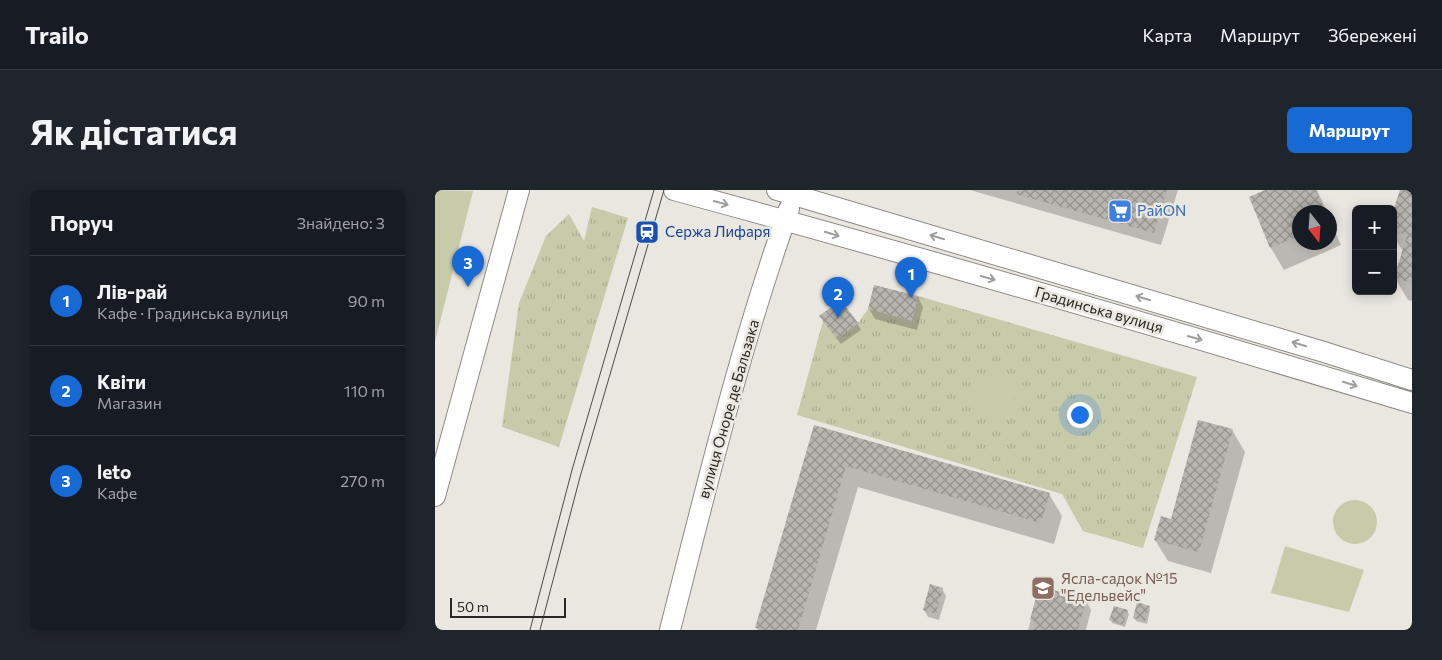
<!DOCTYPE html>
<html lang="uk">
<head>
<meta charset="utf-8">
<style>
	body { margin:0; font-family:Commissioner,sans-serif; background:#20242c; color:#f1f3f6 }
	.controls { position:absolute; right:15px; top:15px; display:grid; overflow:hidden; border-radius:8px; box-shadow:0 2px 12px #0003 }
	.controls button { width:45px; height:45px; display:grid; place-items:center; padding:0; border:0; border-bottom:1px solid #363941; background:#171b24; color:#f1f3f6; font:25px sans-serif }
	.compass { position:absolute; left:857px; top:15px; width:45px; height:45px; border-radius:50%; background:#171b24; box-shadow:0 2px 12px #0003; rotate:163deg }
	.scale { position:absolute; left:15px; bottom:12px; width:116px; box-sizing:border-box; padding-left:5px; border:2px solid #292825; border-top:0; font-size:14px; line-height:18px; white-space:nowrap; color:#292825; -webkit-text-stroke:4px #eae6e0; paint-order:stroke }
	.you { position:absolute; left:644px; top:224px; width:18px; height:18px; margin:-12px; border:4px solid #fff; border-radius:50%; background:#1a73e8; box-shadow:0 0 0 8px #1a73e833 }
	.badge { display:grid; place-items:center; width:32px; height:32px; border-radius:50%; background:#1769d3; color:#fff; font-size:16px; font-weight:700 }
	.pin { position:absolute; translate:-50% -41px; filter:drop-shadow(0 1px 2px #0008) }
	.pin::after { content:''; position:absolute; top:26px; width:18px; height:15px; background:inherit; clip-path:polygon(0 0,100% 0,50% 100%) }
	.list { margin:0; padding:0; list-style:none }
	h2 { display:flex; justify-content:space-between; align-items:center; height:65px; margin:0; padding:0 20px; font-size:21px }
	h2 small { font-size:16px; font-weight:400; color:#9ea1a6 }
	.list li { display:grid; grid-template-columns:32px 1fr auto; gap:15px; align-items:center; box-sizing:border-box; height:90px; padding:0 20px; border-top:1px solid #363941 }
	.list b { display:block; font-size:19px; white-space:nowrap }
	.list p { margin:0; font-size:16px; white-space:nowrap; color:#9ea1a6 }
	.list em { font-size:16px; font-style:normal; color:#9ea1a6 }
	.map { position:relative; flex:none; width:977px; height:440px; overflow:hidden; border-radius:8px }
	header { display:flex; align-items:center; gap:30px; box-sizing:border-box; height:70px; padding:0 25px; background:#171b24; border-bottom:1px solid #363941 }
	header strong { font-size:24px }
	nav { display:flex; gap:28px; margin-inline-start:auto; font-size:18px }
	.intro { display:flex; align-items:center; justify-content:space-between; box-sizing:border-box; height:120px; padding:0 30px }
	h1 { margin:0; font-size:35px }
	.button { padding:12px 22px; border-radius:8px; background:#1769d3; color:#fff; font-size:18px; font-weight:700 }
	main { display:flex; gap:30px; padding:0 30px }
	aside { flex:1; background:#171b24; border-radius:8px; box-shadow:0 2px 12px #0003 }
	.map>svg:first-child { display:block }
</style>
</head>
<body>
<header>
<strong>Trailo</strong>
<nav><a>Карта</a><a>Маршрут</a><a>Збережені</a></nav>
</header>
<div class="intro"><h1>Як дістатися</h1><a class="button">Маршрут</a></div>
<main>
<aside>
<h2>Поруч<small>Знайдено: 3</small></h2>
<ul class="list">
<li><span class="badge">1</span><div><b>Лів-рай</b><p>Кафе · Градинська вулиця</p></div><em>90 m</em></li>
<li><span class="badge">2</span><div><b>Kвіти</b><p>Магазин</p></div><em>110 m</em></li>
<li><span class="badge">3</span><div><b>leto</b><p>Кафе</p></div><em>270 m</em></li>
</ul>
</aside>
<div class="map">
<svg width="977" height="440" viewBox="0 0 977 440">
	<defs>
		<pattern id="grass-tufts" width="24" height="20" patternUnits="userSpaceOnUse" patternTransform="scale(1.25)"><rect width="24" height="20" fill="#c7cbaa"/><path d="M3 7l-1-3M5 7V3M7 7l1-3M15 17l-1-3M17 17v-4M19 17l1-3" fill="none" stroke="#abae92"/></pattern>
		<pattern id="building-cross-hatch" width="8" height="8" patternUnits="userSpaceOnUse" patternTransform="scale(1.25)"><rect width="8" height="8" fill="#b8b4ae"/><path d="M0 0l8 8M0 8l8-8" fill="none" stroke="#96928d"/></pattern>
	</defs>
	<rect width="100%" height="100%" fill="#eae6e0"/>
	<!-- grass -->
	<path fill="url(#grass-tufts)" d="M157 17 193 28 124 257 67 237 84 113 111 46 134 24 149 51Z
		M483 106 762 187 708 358 648 341 627 304 362 225 388 131 402 148 423 133 433 119 477 130Z"/>
	<!-- park -->
	<path fill="#c7cbaa" d="M0 0 38 1 0 152Z
		M534 180 590 196 563 226 538 222Z
		M898 332a22 22 0 1 1 44 0a22 22 0 1 1-44 0Z
		M850 356 929 380 914 422 836 403Z"/>
	<!-- shadow -->
	<path fill="#0003" d="M535 0H743L726 55Z
		M833 0H882L892 22H864V52H894V28L906 55 849 80 836 58 815 8Z
		M966 0H977V111L973 110 960 88 968 61 958 46V25Z
		M483 107 488 117 482 140 440 129 434 119Z
		M390 133H422L426 140 406 154Z
		M380 237 614 304 627 326 619 354 423 297 381 440H323L322 438Z
		M797 240 810 262 776 383 733 371 720 350 737 330Z
		M605 398 651 410 656 420 651 440H593Z
		M507 399 511 406 504 430 493 427 489 420Z
		M714 417 715 420 712 434 701 431 699 428Z
		M692 421 694 424 690 437 677 433 676 430Z"/>
	<!-- building -->
	<path fill="url(#building-cross-hatch)" d="M582 0H732L719 43 581 4Z
		M830 0H881L890 22H864V46L835 58 814 7Z
		M965 0H977V93L959 88 972 45 958 41V21Z
		M439 95 483 106 477 131 433 119Z
		M406 110 423 133 402 149 384 126Z
		M763 230 798 239 764 362 719 350 726 326 736 329Z
		M379 235 615 303 606 333 411 276 363 440H328L320 438Z
		M495 394 508 398 501 424 488 420Z
		M604 396 651 409 643 440H599L601 432 595 430Z
		M702 412 715 416 710 431 698 428Z
		M679 416 693 420 688 435 674 430Z"/>
	<g fill="none" stroke-linecap="round" stroke-linejoin="round">
		<!-- secondary casing -->
		<g stroke="#8e8a85" stroke-width="22">
			<path id="secondary" d="M239 0C486 67 732 139 977 213
				M342 0 889 162 977 190
				M0 306 84 0
				M235 440C271 299 305 156 354 19"/>
		</g>
		<!-- secondary -->
		<use href="#secondary" stroke="#fff" stroke-width="20"/>
		<!-- tram -->
		<path stroke="#4e4c49" stroke-width="1" d="M95 440 137 280 219 0
			M105 440 145 287 229 0"/>
	</g>
	<!-- one-way arrows -->
	<defs><path id="oneway-shaft" d="M-6 0H5M1.5-3L5.5 0L1.5 3" fill="none" stroke-width="1.6" stroke-linecap="round" stroke-linejoin="round" transform="scale(1.25)"/></defs>
	<g stroke="#9f9e9d">
		<use href="#oneway-shaft" transform="translate(286 13) rotate(15)"/>
		<use href="#oneway-shaft" transform="translate(397 44) rotate(17)"/>
		<use href="#oneway-shaft" transform="translate(502 47) rotate(-163)"/>
		<use href="#oneway-shaft" transform="translate(553 88) rotate(16)"/>
		<use href="#oneway-shaft" transform="translate(708 108) rotate(-163)"/>
		<use href="#oneway-shaft" transform="translate(760 148) rotate(16)"/>
		<use href="#oneway-shaft" transform="translate(864 154) rotate(-163)"/>
		<use href="#oneway-shaft" transform="translate(915 194) rotate(17)"/>
	</g>
	<!-- icons -->
	<defs>
		<g id="supermarket-square" transform="scale(1.25)"><rect x="-9" y="-9" width="18" height="18" rx="4" fill="#3f7fe0" stroke="#eae6e0"/><path d="M-6-5.5h2.5l.6 2H6L4.5 2H-2.5L-4.4-4H-6ZM-1.5 3.2a1.3 1.3 0 1 0 .1 0ZM3 3.2a1.3 1.3 0 1 0 .1 0Z" fill="#fff"/></g>
		<g id="station-square" transform="scale(1.25)"><rect x="-9" y="-9" width="18" height="18" rx="4" fill="#1a4fb4" stroke="#eae6e0"/><path d="M-3-6H3Q5-6 5-4V2Q5 4 3 4L4.5 6H3L1.5 4h-3L-3 6H-4.5L-3 4Q-5 4-5 2V-4Q-5-6-3-6ZM-3.5-4v3h7v-3ZM-3.5 1v1.5H-2V1ZM2 1v1.5H3.5V1Z" fill="#fff"/></g>
		<g id="school-square" transform="scale(1.25)"><rect x="-9" y="-9" width="18" height="18" rx="4" fill="#8d6e63" stroke="#eae6e0"/><path d="M0-5L7-2L0 1L-7-2ZM-4 1L0 2.5L4 1V4Q0 6-4 4Z" fill="#fff"/></g>
	</defs>
	<g fill-rule="evenodd">
		<use href="#supermarket-square" x="685" y="21"/>
		<use href="#station-square" x="212" y="42"/>
		<use href="#school-square" x="608" y="398"/>
	</g>
	<g text-anchor="middle" stroke-width="5" stroke-linejoin="round" paint-order="stroke">
		<!-- shop labels -->
		<g font-size="15" fill="#366cbe" stroke="#eae6e0" text-anchor="start">
			<text x="702" y="26">РайON</text>
		</g>
		<!-- transit labels -->
		<g font-size="15" fill="#164399" stroke="#eae6e0" text-anchor="start">
			<text x="230" y="47">Сержа Лифаря</text>
		</g>
		<!-- street labels -->
		<g font-size="15" fill="#292825" stroke="#eae6e0">
			<text transform="translate(664 120) rotate(16)" y="5">Градинська вулиця</text>
			<text transform="translate(294 219) rotate(-74)" y="5">вулиця Оноре де Бальзака</text>
		</g>
		<!-- education labels -->
		<g font-size="15" fill="#785e54" stroke="#eae6e0" text-anchor="start">
			<text x="626" y="394">Ясла-садок №15<tspan x="626" dy="17">"Едельвейс"</tspan></text>
		</g>
	</g>
</svg>
<div class="controls">
<button>+</button>
<button>−</button>
</div>
<svg class="compass" viewBox="-18 -18 36 36"><path d="M0-13l5 13h-10z" fill="#e53935"/><path d="M0 13l5-13h-10z" fill="#9ea1a6"/></svg>
<div class="scale">50 m</div>
<div class="you"></div>
<div class="pin badge" style="left:476px;top:108px">1</div>
<div class="pin badge" style="left:403px;top:128px">2</div>
<div class="pin badge" style="left:33px;top:97px">3</div>
</div>
</main>
</body>
</html>
